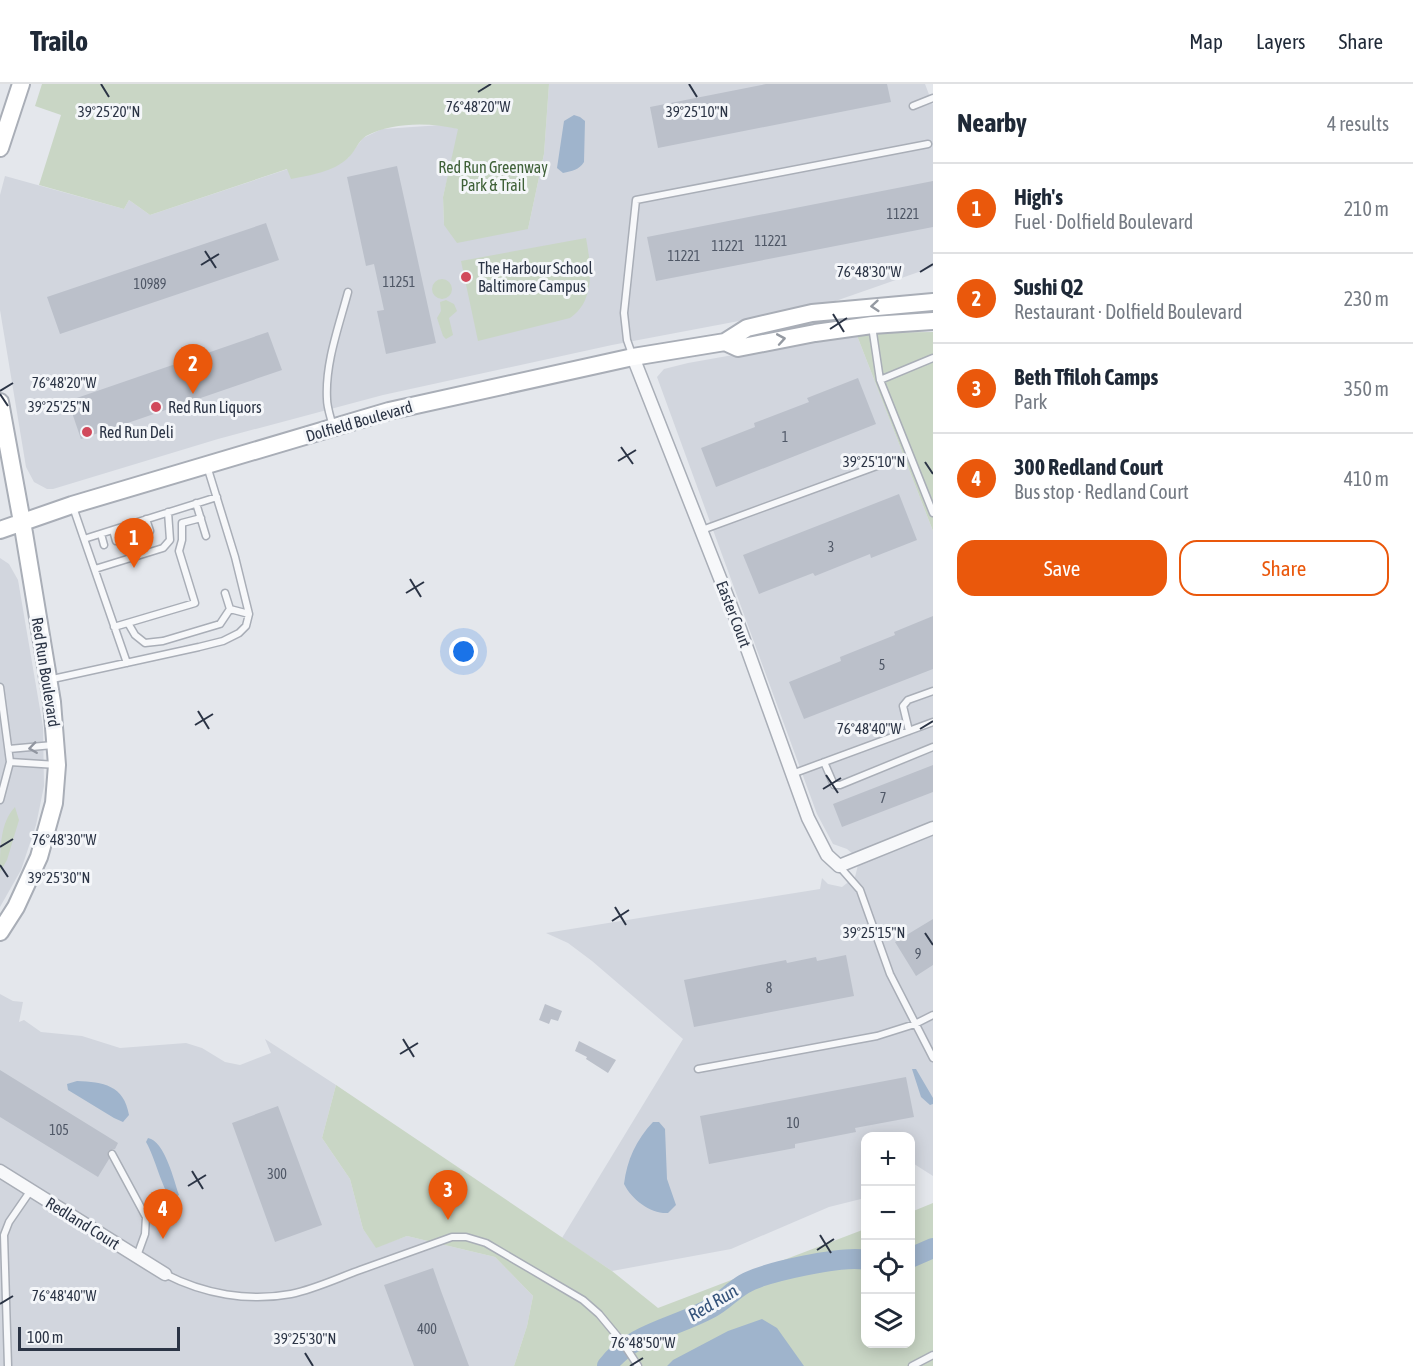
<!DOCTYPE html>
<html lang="en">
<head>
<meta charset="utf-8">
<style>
	body { margin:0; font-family:"Asap Condensed",sans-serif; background:#f6f6f7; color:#1f2937 }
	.controls { position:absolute; right:18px; bottom:18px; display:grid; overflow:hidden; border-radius:12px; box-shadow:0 3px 15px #0003 }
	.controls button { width:54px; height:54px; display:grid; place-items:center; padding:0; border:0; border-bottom:2px solid #e0e1e3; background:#fff; color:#1f2937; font:30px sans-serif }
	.scale { position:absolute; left:18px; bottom:15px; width:162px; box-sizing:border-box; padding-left:6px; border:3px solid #2b3445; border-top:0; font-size:16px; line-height:21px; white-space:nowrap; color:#2b3445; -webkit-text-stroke:4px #f4f6f9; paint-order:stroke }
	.you { position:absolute; left:464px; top:568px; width:21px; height:21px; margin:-15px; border:4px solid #fff; border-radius:50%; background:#1a73e8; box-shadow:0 0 0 9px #1a73e833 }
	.badge { display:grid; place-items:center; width:39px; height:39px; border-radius:50%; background:#ea580c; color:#fff; font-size:20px; font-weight:700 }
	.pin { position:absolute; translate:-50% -50px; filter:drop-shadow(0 2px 3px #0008) }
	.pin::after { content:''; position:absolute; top:32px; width:21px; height:18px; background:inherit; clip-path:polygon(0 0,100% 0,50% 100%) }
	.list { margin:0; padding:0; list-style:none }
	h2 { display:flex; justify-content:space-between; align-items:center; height:78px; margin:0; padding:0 24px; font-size:26px }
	h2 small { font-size:20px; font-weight:400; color:#747a83 }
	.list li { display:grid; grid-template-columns:39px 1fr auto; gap:18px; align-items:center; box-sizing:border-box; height:90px; padding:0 24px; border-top:2px solid #e0e1e3 }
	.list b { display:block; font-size:22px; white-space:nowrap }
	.list p { margin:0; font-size:20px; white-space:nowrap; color:#747a83 }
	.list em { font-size:20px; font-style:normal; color:#747a83 }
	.actions { display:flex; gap:12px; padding:18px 24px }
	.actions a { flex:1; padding:14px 0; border:2px solid #ea580c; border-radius:18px; text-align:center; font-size:21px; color:#ea580c }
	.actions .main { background:#ea580c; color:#fff }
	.icon { flex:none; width:33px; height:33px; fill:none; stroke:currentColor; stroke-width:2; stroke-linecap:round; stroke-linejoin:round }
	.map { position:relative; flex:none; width:933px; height:1282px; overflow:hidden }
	header { display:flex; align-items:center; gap:36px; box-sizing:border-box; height:84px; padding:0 30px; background:#fff; border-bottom:2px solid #e0e1e3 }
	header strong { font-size:28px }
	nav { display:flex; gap:33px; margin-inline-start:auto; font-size:21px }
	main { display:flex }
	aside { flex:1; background:#fff }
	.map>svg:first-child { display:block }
</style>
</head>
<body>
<header>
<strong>Trailo</strong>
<nav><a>Map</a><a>Layers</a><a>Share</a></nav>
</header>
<main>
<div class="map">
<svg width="933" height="1282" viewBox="0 0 933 1282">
	<rect width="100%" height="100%" fill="#e4e7ec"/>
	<!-- built -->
	<path fill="#d2d6de" d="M549 0H925L933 21V183L824 221 612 261 383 311 218 355 53 405H47L34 398 26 383 0 226V111L5 92 124 125 129 116 150 131 288 85 348 74 363 54 382 45 442 41 459 45 443 113 444 141 528 145 544 70Z
		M856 249 933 447V1092L911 1078 910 1052H866L865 1091 861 1094 865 1098V1114L829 1123 731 1165 612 1187 562 1154 683 955 592 877 568 859 546 849 820 805 822 794 828 800 842 803 855 793 858 781 854 771 847 765 833 760 817 730 657 293 664 285 688 279Z
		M0 474 9 480 18 496 43 643 44 702 36 741 21 786 0 823Z
		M0 910 13 917 23 918 19 938 24 936 41 948 82 952 120 964 186 959 202 964 225 978 240 981 271 969 265 955 336 1001 322 1054 350 1095 363 1145 376 1163 407 1152 495 1173 533 1212 527 1242 514 1282H0Z"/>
	<!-- green -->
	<path fill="#c9d6c5" d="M42 0H549L544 70 528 145 457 159 444 141 443 113 458 45C430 38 392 38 366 52 358 57 355 68 348 74 333 88 311 91 291 95L287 85 150 131 129 116 124 125 39 101 61 31 35 22Z
		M586 154C591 181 596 217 570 234L478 257 461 177Z
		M432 205a10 10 0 1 1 20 0a10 10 0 1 1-20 0Z
		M446 216 454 220 457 227 449 234 453 251 446 255 443 252 437 234 441 227 440 218Z
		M933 248V447L856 249Z
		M15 723 19 736 7 776 0 788C0 766 0 738 15 723Z
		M336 1001 612 1187 658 1224 865 1145 866 1260H910L911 1128 933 1119V1282H514L527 1242 533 1212 495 1173 407 1152 376 1164 363 1145 350 1095 322 1054Z"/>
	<!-- water -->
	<path fill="#9fb4cc" d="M574 31 580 33 585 37 584 78C579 86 572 87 563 89L557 84 564 37Z
		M912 985H916L933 1014V1020L930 1021 921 1013Z
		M77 997C103 998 124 1001 129 1031L123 1038 114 1034 68 1006 67 1000Z
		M653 1038H659L665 1045 667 1095 676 1121 668 1129C651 1130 632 1116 624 1100 627 1076 636 1056 653 1038Z
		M148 1054C165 1057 174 1097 179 1111L172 1116C163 1108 155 1073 146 1058Z
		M762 1235 777 1244 804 1282H667L673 1276 728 1247Z"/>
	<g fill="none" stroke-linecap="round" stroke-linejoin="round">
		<!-- river -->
		<path stroke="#9fb4cc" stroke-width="20" d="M910 1174 933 1164
			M607 1282C631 1249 677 1243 711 1224 723 1218 732 1207 744 1200 764 1188 844 1171 866 1176"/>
	</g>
	<!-- building -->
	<path fill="#bbc0ca" d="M766 0H887L891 18 658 64 650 23Z
		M397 82 436 259 386 270 377 227 384 226 374 180 366 182 347 93Z
		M933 97V143L656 197 647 153Z
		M266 139 279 176 60 250 47 213Z
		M268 248 282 286 81 355 68 317Z
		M858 294 876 340 716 403 701 364 755 343 754 339 809 318 807 314Z
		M899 410 917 456 871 474 870 470 815 492 813 489 759 510 743 471Z
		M933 532V585L804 635 789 598 841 577 840 573 895 551 894 548Z
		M933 681V708L842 743 833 720Z
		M933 835V881L916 892 895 858Z
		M846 871 854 912 694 943 684 896 786 876 787 879 816 873 817 877Z
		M545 920 562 927 558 937 551 935 549 940 539 936Z
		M579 957 616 976 608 989 586 975 587 973 575 967Z
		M0 986 118 1059 115 1065 108 1067 109 1075 98 1093 0 1033Z
		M906 993 914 1033 855 1044 856 1048 795 1060V1064L709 1080 700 1032Z
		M278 1022 322 1141 275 1158 232 1039Z
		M433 1184 441 1207 469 1282H414L384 1201Z"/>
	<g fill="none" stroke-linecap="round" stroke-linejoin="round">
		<!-- service casing -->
		<g stroke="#a9aeb7" stroke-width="9">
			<path id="service" d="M913 22 933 14
				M872 242 880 296 933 429
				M633 273 627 256 624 229 636 116 928 60
				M880 296 933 274
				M333 343C331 334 327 324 327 315 325 279 339 242 348 208
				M196 419 206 452
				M73 423 84 455 217 413
				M146 435 150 447
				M134 439 138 451
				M124 443 128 454
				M113 446 116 457
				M702 446 885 379
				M101 450 104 461
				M84 455 127 579
				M95 485 163 464 170 456 168 428
				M225 509 230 525
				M230 525 249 530
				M128 539 135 551 145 559 163 557 220 540 230 525
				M114 543 195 519 179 467 182 456V439L201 434
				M48 596 199 563 223 557 239 549 246 542 249 530 235 473 207 382
				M0 603 10 678 0 716
				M909 647 903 622 908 616 933 607
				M9 665 53 661
				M10 678 57 681
				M824 678 834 701H840L933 663
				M792 690 933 638
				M839 782 860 806 890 890 933 974
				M698 985 877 952 915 940 933 931
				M112 1070 146 1133 145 1150 137 1172
				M165 1190C204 1210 248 1218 291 1210 315 1205 338 1194 360 1186 391 1175 421 1164 452 1153H466L486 1159 583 1216 599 1230 623 1259 638 1282
				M8 1282 4 1151 9 1138 31 1106
				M912 1282 933 1271"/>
		</g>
		<!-- minor casing -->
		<g stroke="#a9aeb7" stroke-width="15">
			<path id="minor" d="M633 273 740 545 808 734 827 771 839 782 933 744
				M0 1087 165 1190"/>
		</g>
		<!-- secondary casing -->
		<g stroke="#a9aeb7" stroke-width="20">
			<path id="secondary" d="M0 64 21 0
				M725 258 738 264 815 249 872 241 933 237
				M0 318 24 449 52 618 57 681 54 719 39 773 16 823 0 848
				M0 446 72 421 389 327 633 273 725 258 747 244 812 229 933 218"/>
		</g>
		<!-- service -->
		<use href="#service" stroke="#f7f8fa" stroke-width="6"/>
		<!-- minor -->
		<use href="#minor" stroke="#f7f8fa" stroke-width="12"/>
		<!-- secondary -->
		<use href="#secondary" stroke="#fff" stroke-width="16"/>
	</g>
	<!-- one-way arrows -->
	<defs><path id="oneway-chevron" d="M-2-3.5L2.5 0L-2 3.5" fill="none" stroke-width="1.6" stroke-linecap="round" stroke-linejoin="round" transform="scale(1.5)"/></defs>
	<g stroke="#959aa2">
		<use href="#oneway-chevron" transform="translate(875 222) rotate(175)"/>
		<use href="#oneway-chevron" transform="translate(781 255) rotate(-10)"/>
	</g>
	<use stroke="#9196a0" href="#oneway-chevron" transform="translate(33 664) rotate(172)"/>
	<!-- ticks -->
	<path fill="none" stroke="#2b3445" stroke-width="2" d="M101 0 109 13M689 0 697 13M478 8 491 0M205 167 216 184M201 181 219 170M920 188 933 180M833 230 844 248M830 245 847 234M0 307 13 299M0 310 8 322M621 363 633 380M618 377 636 366M925 378 933 390M410 495 421 513M406 509 424 498M198 627 209 645M195 641 213 630M920 645 933 637M826 691 838 709M823 705 841 694M0 763 13 755M0 781 8 793M615 823 626 841M612 837 629 826M925 849 933 861M403 955 414 973M400 970 418 959M192 1087 203 1105M188 1102 206 1091M820 1151 831 1169M817 1166 834 1155M0 1220 13 1212M305 1269 313 1282M630 1282 643 1274"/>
	<!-- markers -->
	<g fill="#d1495b" stroke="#f4f6f9" stroke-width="2">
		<circle cx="466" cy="193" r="6"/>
		<circle cx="156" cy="323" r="6"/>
		<circle cx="87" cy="348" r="6"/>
	</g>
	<g text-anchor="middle" stroke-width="6" stroke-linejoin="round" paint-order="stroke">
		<!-- number labels -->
		<g font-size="14" fill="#4f5766">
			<text x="903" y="135">11221</text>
			<text x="771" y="162">11221</text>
			<text x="728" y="167">11221</text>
			<text x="684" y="177">11221</text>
			<text x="399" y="203">11251</text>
			<text x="150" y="205">10989</text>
			<text x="785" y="358">1</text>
			<text x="831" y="468">3</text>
			<text x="882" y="586">5</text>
			<text x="883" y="719">7</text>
			<text x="918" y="875">9</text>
			<text x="769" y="909">8</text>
			<text x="793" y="1044">10</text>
			<text x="59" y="1051">105</text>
			<text x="277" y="1095">300</text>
			<text x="427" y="1250">400</text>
		</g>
		<!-- park labels -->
		<g font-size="16" fill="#3f6138" stroke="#f4f6f9">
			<text x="493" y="89">Red Run Greenway<tspan x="493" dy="18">Park &amp; Trail</tspan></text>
		</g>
		<!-- poi labels -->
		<g font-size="16" fill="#2b3445" stroke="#f4f6f9" text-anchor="start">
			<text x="478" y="190">The Harbour School<tspan x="478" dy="18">Baltimore Campus</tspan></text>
			<text x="168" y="329">Red Run Liquors</text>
			<text x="99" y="354">Red Run Deli</text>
		</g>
		<!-- street labels -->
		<g font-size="16" fill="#2b3445" stroke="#f4f6f9">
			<text transform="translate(359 337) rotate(-16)" y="6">Dolfield Boulevard</text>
			<text transform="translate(734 530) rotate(69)" y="6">Easter Court</text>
			<text transform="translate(46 588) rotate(81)" y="6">Red Run Boulevard</text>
			<text transform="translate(83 1139) rotate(32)" y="6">Redland Court</text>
		</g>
		<!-- water labels -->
		<g font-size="18" font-style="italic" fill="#34527a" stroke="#f4f6f9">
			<text transform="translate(713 1219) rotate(-31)" y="6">Red Run</text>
		</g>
	</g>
	<g font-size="15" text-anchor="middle" fill="#2b3445" stroke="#f4f6f9" stroke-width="6" stroke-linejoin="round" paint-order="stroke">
		<text x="478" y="28">76°48'20"W</text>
		<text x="109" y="33">39°25'20"N</text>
		<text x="697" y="33">39°25'10"N</text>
		<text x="869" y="193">76°48'30"W</text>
		<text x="64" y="304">76°48'20"W</text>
		<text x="59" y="328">39°25'25"N</text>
		<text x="874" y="383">39°25'10"N</text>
		<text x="869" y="650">76°48'40"W</text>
		<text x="64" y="761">76°48'30"W</text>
		<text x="59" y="799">39°25'30"N</text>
		<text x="874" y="854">39°25'15"N</text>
		<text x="64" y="1217">76°48'40"W</text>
		<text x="305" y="1260">39°25'30"N</text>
		<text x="643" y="1264">76°48'50"W</text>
	</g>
</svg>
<div class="controls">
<button>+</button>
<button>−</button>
<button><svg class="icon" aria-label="locate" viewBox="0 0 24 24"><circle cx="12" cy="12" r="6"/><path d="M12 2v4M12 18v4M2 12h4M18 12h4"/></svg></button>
<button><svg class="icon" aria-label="layers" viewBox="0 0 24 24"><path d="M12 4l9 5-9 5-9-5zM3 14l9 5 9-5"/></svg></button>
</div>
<div class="scale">100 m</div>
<div class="you"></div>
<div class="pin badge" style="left:134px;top:484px">1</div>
<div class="pin badge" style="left:193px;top:310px">2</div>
<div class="pin badge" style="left:448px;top:1136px">3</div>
<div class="pin badge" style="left:163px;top:1155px">4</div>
</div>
<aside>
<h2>Nearby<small>4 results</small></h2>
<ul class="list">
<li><span class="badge">1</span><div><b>High's</b><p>Fuel · Dolfield Boulevard</p></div><em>210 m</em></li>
<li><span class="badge">2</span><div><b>Sushi Q2</b><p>Restaurant · Dolfield Boulevard</p></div><em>230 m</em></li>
<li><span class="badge">3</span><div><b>Beth Tfiloh Camps</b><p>Park</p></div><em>350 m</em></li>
<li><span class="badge">4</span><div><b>300 Redland Court</b><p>Bus stop · Redland Court</p></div><em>410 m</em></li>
</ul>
<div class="actions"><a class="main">Save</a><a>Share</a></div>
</aside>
</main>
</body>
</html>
